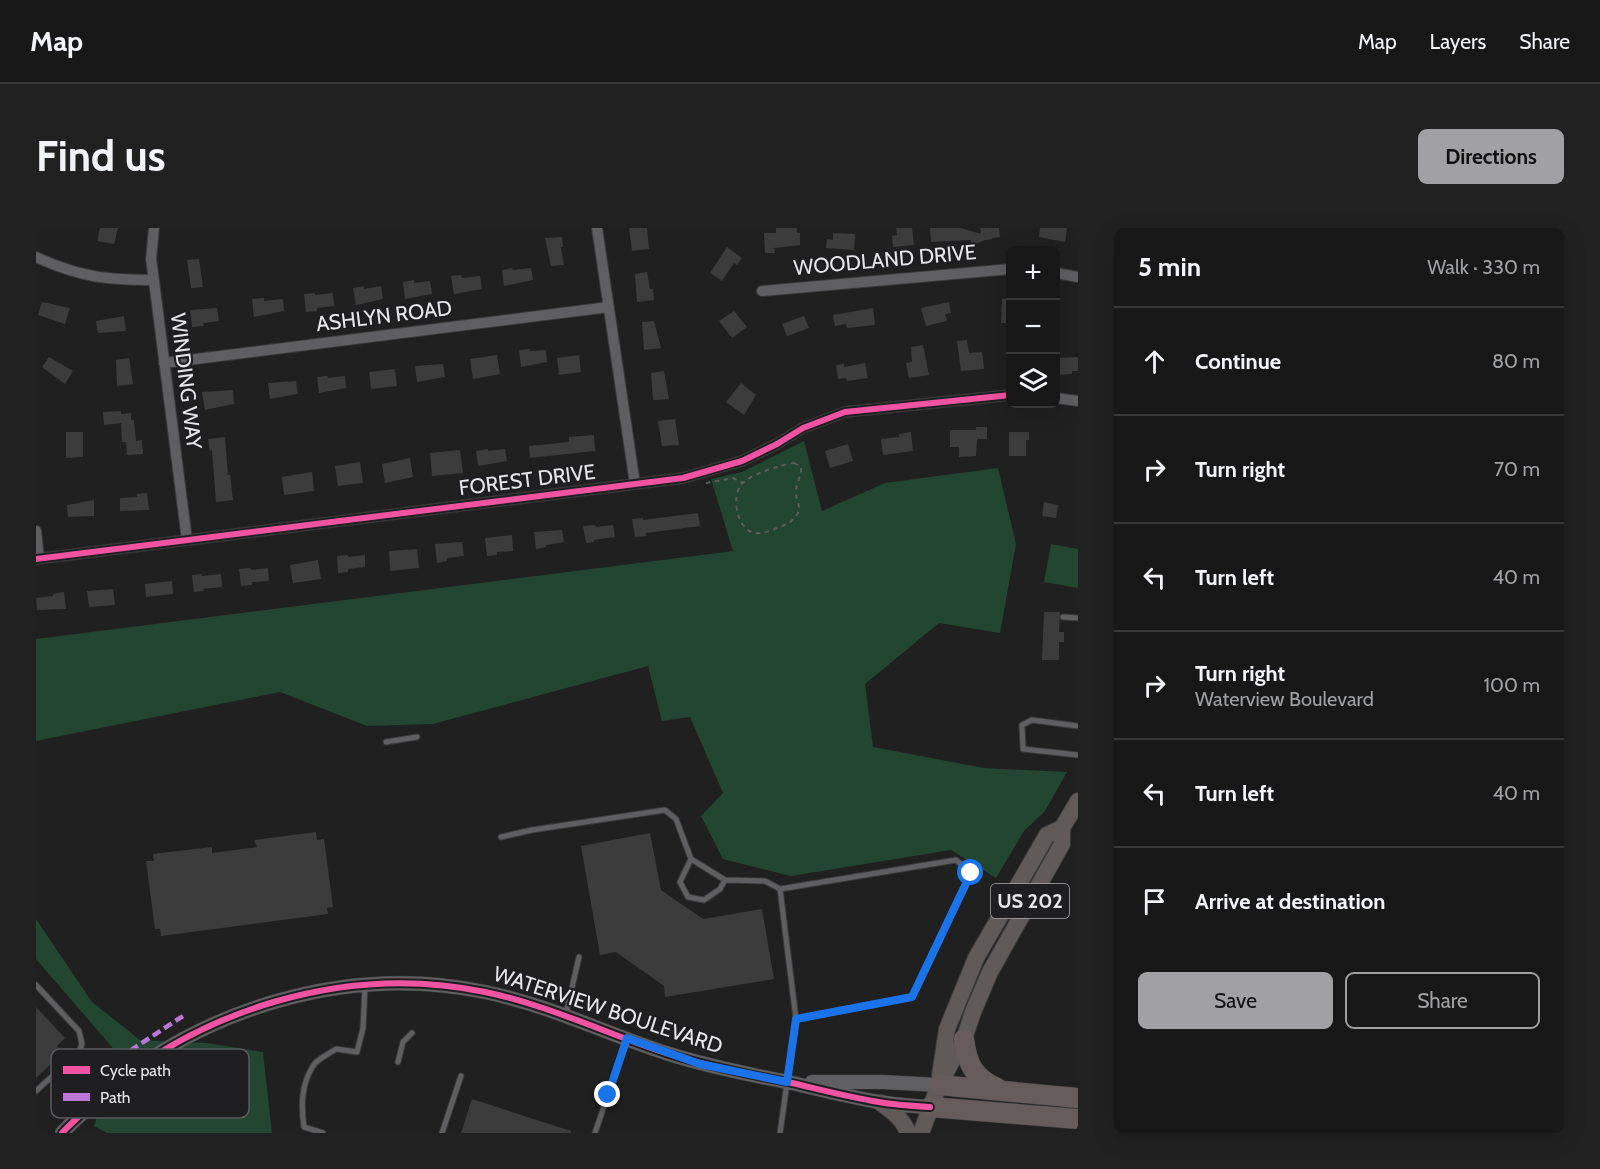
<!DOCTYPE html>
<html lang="en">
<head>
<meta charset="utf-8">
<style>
	body { margin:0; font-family:Cabin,sans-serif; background:#212122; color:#f1f3f6 }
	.controls { position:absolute; right:18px; top:18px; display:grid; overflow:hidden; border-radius:9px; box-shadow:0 6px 24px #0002 }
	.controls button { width:54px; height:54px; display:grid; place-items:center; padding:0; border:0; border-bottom:2px solid #363738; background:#181819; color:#f1f3f6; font:30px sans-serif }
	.stop { position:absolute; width:18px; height:18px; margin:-14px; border:4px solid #1a73e8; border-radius:50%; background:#fff }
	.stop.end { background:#1a73e8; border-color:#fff; box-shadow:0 2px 6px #0008 }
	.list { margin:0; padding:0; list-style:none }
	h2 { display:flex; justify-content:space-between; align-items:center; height:78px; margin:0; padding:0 24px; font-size:26px }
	h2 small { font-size:20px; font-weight:400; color:#9fa0a2 }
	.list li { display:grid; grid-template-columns:39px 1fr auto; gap:18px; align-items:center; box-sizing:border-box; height:108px; padding:0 24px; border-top:2px solid #363738 }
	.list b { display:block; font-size:22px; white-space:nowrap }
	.list p { margin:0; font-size:20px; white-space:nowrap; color:#9fa0a2 }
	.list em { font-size:20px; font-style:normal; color:#9fa0a2 }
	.actions { display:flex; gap:12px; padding:18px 24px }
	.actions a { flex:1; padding:14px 0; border:2px solid #a1a1a3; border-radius:9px; text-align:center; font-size:21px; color:#a1a1a3 }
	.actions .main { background:#a1a1a3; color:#111 }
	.icon { flex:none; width:33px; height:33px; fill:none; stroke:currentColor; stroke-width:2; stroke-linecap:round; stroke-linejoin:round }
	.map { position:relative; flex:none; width:1042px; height:905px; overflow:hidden; border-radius:9px }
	header { display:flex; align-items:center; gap:36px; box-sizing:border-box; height:84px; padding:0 30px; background:#181819; border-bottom:2px solid #363738 }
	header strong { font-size:28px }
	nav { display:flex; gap:33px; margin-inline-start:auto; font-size:21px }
	.intro { display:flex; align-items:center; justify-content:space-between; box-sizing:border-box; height:144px; padding:0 36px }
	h1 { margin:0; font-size:42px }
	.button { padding:15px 27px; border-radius:9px; background:#a1a1a3; color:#111; font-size:21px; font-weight:700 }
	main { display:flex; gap:36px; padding:0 36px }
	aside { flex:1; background:#181819; border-radius:9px; box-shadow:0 6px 24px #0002 }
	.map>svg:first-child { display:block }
</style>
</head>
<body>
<header>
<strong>Map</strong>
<nav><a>Map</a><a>Layers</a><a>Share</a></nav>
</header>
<div class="intro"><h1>Find us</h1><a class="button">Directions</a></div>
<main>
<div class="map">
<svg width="1042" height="905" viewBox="0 0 1042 905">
	<rect width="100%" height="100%" fill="#202021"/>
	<!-- green -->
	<path fill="#224631" d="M768 213 786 283 849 255 962 240 980 316 964 405 903 395 829 456 837 519 948 540 1031 544 1009 583 988 603 960 650 915 622 755 648 687 631 665 588 687 565 654 489 626 493 612 438 397 496 331 498 244 464 0 513V411L697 323 675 251 706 244Z
		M1015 316 1042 321V360L1008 354Z
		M0 691 56 774 104 812 171 815 227 824 236 905H71L58 898 82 826 0 731Z"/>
	<!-- building -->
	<path fill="#3c3c3d" d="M64 0H82L78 16 61 13Z
		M593 0H611L613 21 596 23Z
		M740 0H761V5H764V17L738 20 739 25H729L728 5H740Z
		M860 0H876L878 17 857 19 856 8 861 7Z
		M894 0H925L945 6 944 0H963L964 9 955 10 957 11 949 12 934 18 935 12 895 14Z
		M1004 0H1031L1029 14 1003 9Z
		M797 5 819 6 818 22 790 20 791 11 797 12Z
		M526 9 527 19H525L528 37 515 38 509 10Z
		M691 19 706 30 701 37 698 35 686 53 674 45Z
		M163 31 167 59 155 60 151 32Z
		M476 40 477 42 495 40 497 52 468 58 466 42Z
		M611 44 614 61H617L618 72 601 74 599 46Z
		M425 47 426 50 444 48 446 61 418 66 415 48Z
		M378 52V55L394 53 396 66 369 71 367 54Z
		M328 58V61L345 58 347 71 320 77 317 60Z
		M279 65V67L297 65 298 78 281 80V83L270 84 268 66Z
		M228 70V73L247 71 248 83 218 89 216 71Z
		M966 71H975V95H965Z
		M6 74 34 80 29 96 2 87Z
		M913 74 915 85 909 86 911 93 890 98 885 80Z
		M181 80 183 93 167 95 168 98 156 99 154 82Z
		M837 80 839 97 811 100 810 96 799 98 797 87Z
		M698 83 711 99 696 110 683 93Z
		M88 88 90 103 62 105 60 93Z
		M768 88 773 100 751 108 746 96Z
		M618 93 625 120 608 122 606 94Z
		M931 112 933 125 946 124 948 141 925 143 921 113Z
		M887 117 893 147 873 150 870 135 876 134 875 119Z
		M494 121V123L510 122 511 134 485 139 483 122Z
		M461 127 464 146 437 151 434 131Z
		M543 127 545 144 523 147 521 130Z
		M13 129 37 143 29 156 6 139Z
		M1042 129V143H1036V146L1020 147V130Z
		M93 130 97 156 81 158 80 132Z
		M829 135 832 150 811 153 810 150 802 151 800 137 808 136V139Z
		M407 136 409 149 381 154 379 138Z
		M359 141 361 158 335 161 333 144Z
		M628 143 633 171 617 172 615 145Z
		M291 148 292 150 309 148 310 160 283 165 281 149Z
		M260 153 262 166 234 171 232 155Z
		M705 155 720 167 708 187 690 174Z
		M197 162 198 176 169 182 166 164Z
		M85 183V186L95 185V192H98L100 213 106 212 107 226 91 227 90 214H86L85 195 68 197 67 184Z
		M639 191 643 217 626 218 622 193Z
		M940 199H951V211H941L940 228 923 229V219H914V202H940Z
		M30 204H47V229L30 230Z
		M875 204 877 223 847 227 845 211 863 209V206Z
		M973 204H993V212H990V228H973Z
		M558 207 559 223 494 230 493 218 533 214V209Z
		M189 209 192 247H194L197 272 180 274 176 222 174 223 172 211Z
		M812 216 817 233 794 240 789 223Z
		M452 221V223L469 221 471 233 442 238 440 223Z
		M424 222 427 245 396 248 394 225Z
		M374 230 377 249 349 255 346 236Z
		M324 234 327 255 302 258 299 238Z
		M276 244 278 263 248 267 246 249Z
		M111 265 113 282 84 283V270L101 269V266Z
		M58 272V288L32 289 31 277Z
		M1008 274 1022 277 1020 290 1006 288Z
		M662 285 664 298 610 305V308L599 309 596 291 607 290V292Z
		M559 297 560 299 577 297 579 309 558 312V314L550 315 547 298Z
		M526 302 528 314 510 317V319L500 321 498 304Z
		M476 307 477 323 461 324V327L451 328 449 310Z
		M426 314 428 328 411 330V333L401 335 399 316Z
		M381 321 383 340 354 343 353 323Z
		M312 327V329L329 327V339L312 341V344L302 345 301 328Z
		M282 332 285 351 257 355 254 337Z
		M214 340 215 342 232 340 233 353 216 354V357L205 358 203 341Z
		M166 346V348L185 346 186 359 167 361 168 363 158 364 156 347Z
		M136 353 137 366 110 369 109 356Z
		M77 361 79 377 53 379 51 363Z
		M28 364 30 381 1 382 0 370 17 368V366Z
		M1008 384H1024L1023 404H1028V414H1023V432H1006Z
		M280 604 281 612 288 611 297 679 291 680 292 686 125 708 124 701H119L110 633H118L117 626 176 619V625L221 619 218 612Z
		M614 605 625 662 667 691 726 681 738 751 629 769 628 758 580 724 564 727 545 618Z
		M0 779 29 810 21 818 28 824 0 850Z
		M436 871 535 903V905H425Z"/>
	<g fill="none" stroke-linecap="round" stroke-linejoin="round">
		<!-- service casing -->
		<g stroke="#3a3a3a" stroke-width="7">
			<path id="service" d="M1027 389 1042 390
				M1042 498 996 492 986 497 987 521 1042 527
				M350 514 381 509
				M465 609 496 602 629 582 640 591 655 631 689 652 729 653 744 661
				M655 631 644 654 652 669 668 672 684 661 689 652
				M0 757 43 803 46 816 43 824 0 863
				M530 786 543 729
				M362 834 367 814 376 805
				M287 905 268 899C265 878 265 857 277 838 281 831 293 826 300 821L321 824 327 800 329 759
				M406 905 425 848
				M559 905 590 813
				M744 905 760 791 744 661 920 632 935 645 876 769 760 791"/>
		</g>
		<!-- minor casing -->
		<g stroke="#3a3a3a" stroke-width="12">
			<path id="minor" d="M118 0 115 31 117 45 151 312
				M561 0 599 256
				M0 29C43 49 71 52 118 52
				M1020 45 1042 49
				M726 63 975 41
				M128 135 573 79
				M1020 170 1042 173
				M0 303 3 330
				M0 331 647 250 706 233 741 216 767 200 809 184 975 167"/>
		</g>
		<!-- tertiary casing -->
		<g stroke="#3a3a3a" stroke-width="15">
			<path id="tertiary" d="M776 854H846L903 857
				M26 905C35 895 46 886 56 876 160 781 310 735 449 764 512 777 569 805 630 825 670 838 710 846 752 854 782 861 812 869 843 874 859 877 877 878 894 879"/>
		</g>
		<!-- primary casing -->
		<g stroke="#3a3a3a" stroke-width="18">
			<path id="primary" d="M904 847 911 801 940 730 1011 607 1026 600
				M845 875C856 883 868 892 872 905
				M885 905 903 857 928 811 937 784 954 744 1026 616V600L1042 573"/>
		</g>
		<!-- motorway casing -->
		<g stroke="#3a3a3a" stroke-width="21">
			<path id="motorway" d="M928 811C931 836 938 850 961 860
				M903 857 1042 870
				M894 879 1042 891"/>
		</g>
		<!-- path -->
		<path stroke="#5d5c5e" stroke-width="2" stroke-dasharray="4.5 4.5" stroke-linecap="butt" d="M758 235 765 239C766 249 759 256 760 266 760 271 763 275 763 279 763 291 750 297 741 300 735 303 725 306 719 305 701 302 696 271 704 258 710 248 746 236 758 235Z
			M670 255 697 250 707 255"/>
		<!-- service -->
		<use href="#service" stroke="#5f5e60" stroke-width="5"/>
		<!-- minor -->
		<use href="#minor" stroke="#5f5e60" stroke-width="10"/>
		<!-- tertiary -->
		<use href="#tertiary" stroke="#5f5e60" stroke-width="14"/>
		<!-- primary -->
		<use href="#primary" stroke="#605a59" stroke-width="16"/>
		<!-- motorway -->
		<use href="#motorway" stroke="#665c5c" stroke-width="20"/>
		<!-- quiet -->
		<path stroke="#ba77d6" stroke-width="4.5" stroke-dasharray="9 4.5" stroke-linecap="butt" d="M83 830 147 788"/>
		<!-- cycleway casing -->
		<g stroke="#1f1f22" stroke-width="10">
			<path id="cycleway" d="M0 331 647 250 706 233 741 216 767 200 809 184 975 167
				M26 905C35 895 46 886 56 876 160 781 310 735 449 764 512 777 569 805 630 825 670 838 710 846 752 854 782 861 812 869 843 874 859 877 877 878 894 879"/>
		</g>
		<!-- cycleway -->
		<use href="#cycleway" stroke="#f153a3" stroke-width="6"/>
	</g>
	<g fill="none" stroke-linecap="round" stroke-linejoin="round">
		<!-- route -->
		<path stroke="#1a73e8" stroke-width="8" d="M572 867 591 810 664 836 751 854 760 791 876 769 935 645"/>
	</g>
	<g text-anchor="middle" stroke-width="4.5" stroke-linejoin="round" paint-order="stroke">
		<!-- shield labels -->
		<rect fill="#1f1f22" stroke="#ababad" stroke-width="1.5" x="955" y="656" width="78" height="34" rx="4.5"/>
		<g font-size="20" font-weight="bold" fill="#e7e7e9">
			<text x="994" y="680">US 202</text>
		</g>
		<!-- street labels -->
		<g font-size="21" fill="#e7e7e9" stroke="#1f1f22">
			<text transform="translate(849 32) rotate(-5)" y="7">WOODLAND DRIVE</text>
			<text transform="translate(348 88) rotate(-7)" y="7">ASHLYN ROAD</text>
			<text transform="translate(150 153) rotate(83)" y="7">WINDING WAY</text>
			<text transform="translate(491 252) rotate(-7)" y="7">FOREST DRIVE</text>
			<text transform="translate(572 782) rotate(18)" y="7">WATERVIEW BOULEVARD</text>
		</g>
	</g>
	<!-- legend -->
	<rect x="15" y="821" width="198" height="69" rx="9" fill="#1f1f22" stroke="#5b5b5e" stroke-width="1.5"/>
	<rect x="27" y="838" width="27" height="8" fill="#f153a3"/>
	<rect x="27" y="865" width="27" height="8" fill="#ba77d6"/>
	<g font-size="16" fill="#e7e7e9">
		<text x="64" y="848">Cycle path</text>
		<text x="64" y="875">Path</text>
	</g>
</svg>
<div class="controls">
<button>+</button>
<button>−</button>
<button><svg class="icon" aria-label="layers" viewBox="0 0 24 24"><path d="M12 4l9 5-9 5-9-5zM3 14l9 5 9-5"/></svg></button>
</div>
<div class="stop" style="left:935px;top:645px"></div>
<div class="stop end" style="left:572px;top:867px"></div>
</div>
<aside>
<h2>5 min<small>Walk · 330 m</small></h2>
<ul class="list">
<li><svg class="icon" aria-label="ahead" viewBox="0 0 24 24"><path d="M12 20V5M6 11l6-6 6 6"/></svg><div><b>Continue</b></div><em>80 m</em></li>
<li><svg class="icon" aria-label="right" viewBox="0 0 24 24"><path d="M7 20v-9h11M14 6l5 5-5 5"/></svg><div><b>Turn right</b></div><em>70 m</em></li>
<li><svg class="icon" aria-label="left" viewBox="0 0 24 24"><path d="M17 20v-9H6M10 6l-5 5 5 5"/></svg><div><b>Turn left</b></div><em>40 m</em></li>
<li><svg class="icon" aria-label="right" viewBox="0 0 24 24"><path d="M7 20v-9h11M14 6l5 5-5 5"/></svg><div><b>Turn right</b><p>Waterview Boulevard</p></div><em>100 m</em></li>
<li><svg class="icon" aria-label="left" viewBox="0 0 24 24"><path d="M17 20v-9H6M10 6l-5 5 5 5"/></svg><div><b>Turn left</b></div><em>40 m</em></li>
<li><svg class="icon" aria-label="arrive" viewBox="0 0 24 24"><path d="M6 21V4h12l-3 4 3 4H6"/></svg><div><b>Arrive at destination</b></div></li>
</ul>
<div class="actions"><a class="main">Save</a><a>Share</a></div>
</aside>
</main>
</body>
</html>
